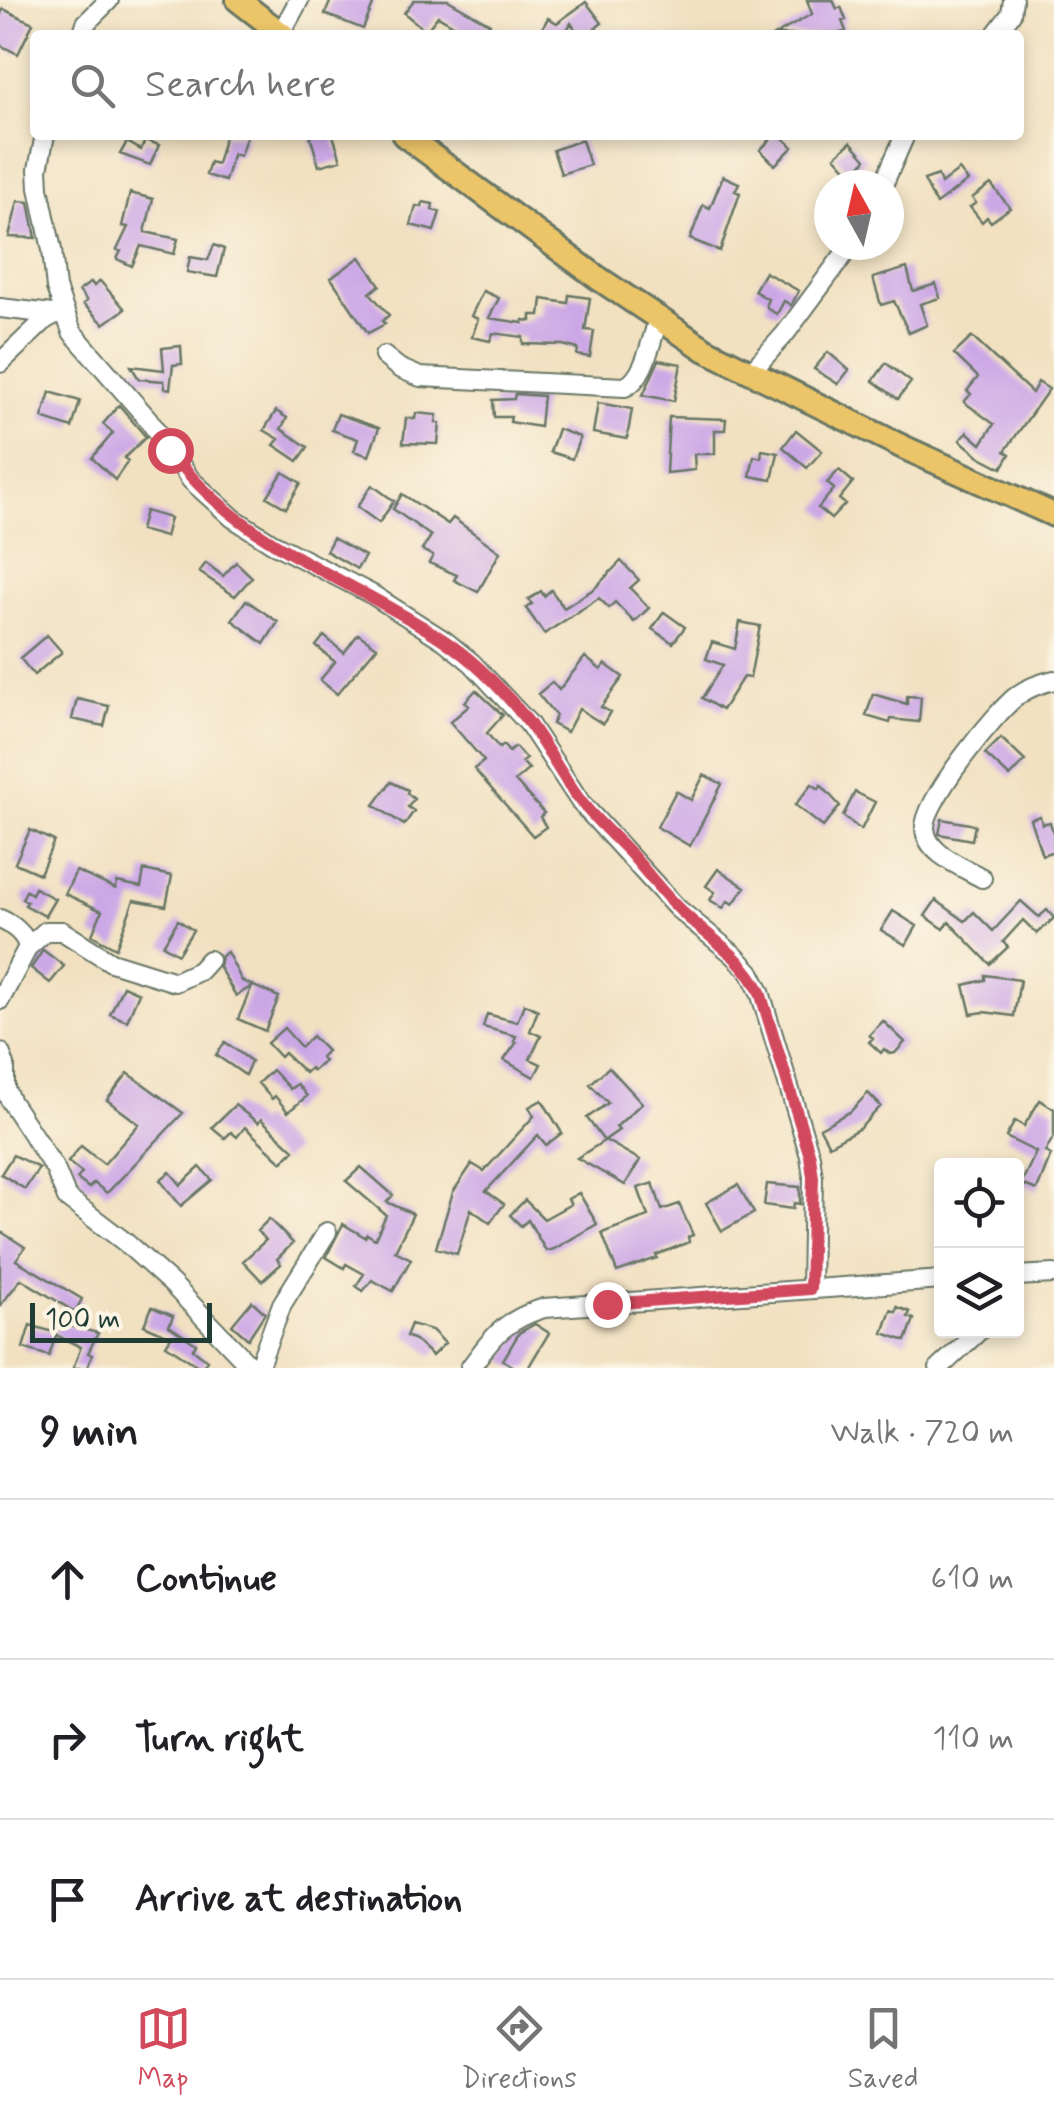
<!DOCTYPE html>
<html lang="en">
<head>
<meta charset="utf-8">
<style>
	body { margin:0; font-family:Mynerve,sans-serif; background:#f6f6f6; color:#202124 }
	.controls { position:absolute; right:30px; bottom:30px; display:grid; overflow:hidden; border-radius:10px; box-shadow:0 5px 15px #0003 }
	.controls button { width:90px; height:90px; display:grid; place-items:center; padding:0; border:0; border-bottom:2px solid #e0e0e0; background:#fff; color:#202124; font:50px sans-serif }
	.compass { position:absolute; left:814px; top:170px; width:90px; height:90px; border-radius:50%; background:#fff; box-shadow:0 5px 15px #0003; rotate:352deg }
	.scale { position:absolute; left:30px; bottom:25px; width:182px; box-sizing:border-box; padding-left:10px; border:5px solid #1f3d34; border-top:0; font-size:28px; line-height:35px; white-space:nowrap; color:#1f3d34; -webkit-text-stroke:8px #fcf5e5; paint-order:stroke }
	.stop { position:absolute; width:30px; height:30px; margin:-22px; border:8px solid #d1495b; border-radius:50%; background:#fff }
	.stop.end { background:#d1495b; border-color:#fff; box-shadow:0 2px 10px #0008 }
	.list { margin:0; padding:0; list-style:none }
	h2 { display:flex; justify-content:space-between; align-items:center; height:130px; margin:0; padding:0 40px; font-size:42px }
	h2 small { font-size:32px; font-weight:400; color:#757577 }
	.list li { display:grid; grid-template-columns:65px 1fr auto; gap:30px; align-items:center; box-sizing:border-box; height:160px; padding:0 40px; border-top:2px solid #e0e0e0 }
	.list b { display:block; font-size:38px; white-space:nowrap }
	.list em { font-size:32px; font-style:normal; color:#757577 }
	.icon { flex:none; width:55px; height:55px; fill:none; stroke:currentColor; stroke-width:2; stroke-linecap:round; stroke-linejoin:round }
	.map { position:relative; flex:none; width:1054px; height:1368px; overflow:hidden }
	.search { position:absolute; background:#fff; box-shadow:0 5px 15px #0003; left:30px; right:30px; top:30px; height:110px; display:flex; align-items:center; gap:25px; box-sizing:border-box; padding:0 35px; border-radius:10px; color:#757577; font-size:38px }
	.sheet { height:610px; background:#fff }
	nav { display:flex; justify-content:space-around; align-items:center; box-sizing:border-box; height:140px; border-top:2px solid #e0e0e0; background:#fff; font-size:28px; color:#757577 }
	nav a { display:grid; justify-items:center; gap:5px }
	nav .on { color:#d1495b }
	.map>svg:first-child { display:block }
</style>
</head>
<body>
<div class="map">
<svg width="1054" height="1368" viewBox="0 0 1054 1368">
	<rect width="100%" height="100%" fill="#fcf5e5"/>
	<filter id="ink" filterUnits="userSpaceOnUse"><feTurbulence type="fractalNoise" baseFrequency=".01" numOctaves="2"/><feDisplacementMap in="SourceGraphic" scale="20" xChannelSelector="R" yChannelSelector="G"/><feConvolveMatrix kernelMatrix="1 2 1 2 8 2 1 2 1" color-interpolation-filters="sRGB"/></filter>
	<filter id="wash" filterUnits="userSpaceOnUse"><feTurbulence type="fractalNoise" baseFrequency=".0048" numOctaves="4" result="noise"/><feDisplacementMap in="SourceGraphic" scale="40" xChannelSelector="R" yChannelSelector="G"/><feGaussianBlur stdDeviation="2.25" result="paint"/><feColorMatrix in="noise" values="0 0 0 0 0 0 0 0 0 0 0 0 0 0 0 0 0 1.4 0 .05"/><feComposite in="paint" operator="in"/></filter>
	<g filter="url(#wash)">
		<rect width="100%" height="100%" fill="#f1e1c1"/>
		<g id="blocks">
			<!-- building -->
			<path fill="#cca7e6" d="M331 0H375L363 29 325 14Z
				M414 0H448L490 24 484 35H470L438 16 426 31 404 13Z
				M807 0H833L837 9 841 7 846 20 842 21 846 31 835 35H775L812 14Z
				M586 2 602 23 586 35 577 32 571 23 564 35H538L548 18 557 23Z
				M3 9 33 23 18 54 0 45V16Z
				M225 135H247L240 156 233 154 225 181 206 175 210 162 217 164Z
				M310 135H333L341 160 319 166Z
				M775 135H780L793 147 775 165 760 150Z
				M145 140 159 145 150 165 120 154 127 142 141 150Z
				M582 140 590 165 561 174 553 150Z
				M851 142 866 159 856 172 854 170 850 173 835 156Z
				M959 170 968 181 936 204 924 180 938 175 941 184Z
				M723 176 739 183 735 191 740 193 720 251 690 239 703 205 710 208Z
				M991 184 1010 208 991 222 987 217 982 222 970 207 976 203 972 198Z
				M130 193 153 199 145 232 178 239 174 254 141 246 132 266 117 259 121 251 117 250 128 227 122 226Z
				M18 201 29 202 36 238 9 237Z
				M423 202 433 204 432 210 440 212 434 231 411 225 416 206 422 207Z
				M214 245 224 249 217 277 187 272 190 257 208 260Z
				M360 257 380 285 370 293 389 315 382 321 385 324 368 333 331 278Z
				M907 268 913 291 936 284 940 298 920 304 927 325 909 333 894 301 881 305 873 278Z
				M765 272 799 291 791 305 784 301 777 314 768 309 766 304 768 299 754 291Z
				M100 281 125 309 104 324 83 304 87 301 79 291 91 282 94 286Z
				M483 291 499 298 489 318 523 323V320L531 321V315H540L542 299 568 303 569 295 590 298 585 330 594 331 590 357 577 355 578 349 563 345 523 344V337L493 333 490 341 472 337 478 319 471 316Z
				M972 337 1032 393 1038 382 1049 389 1005 451 1010 454 1002 468 979 456 960 440 967 432 981 444 994 424 964 402 971 394 967 391 978 377 954 354Z
				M181 346 182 364 173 365 170 389 165 388 164 381 139 379 131 366 164 370 162 348Z
				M828 352 849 370 838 384 814 369Z
				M659 360 681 364 674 401 643 395Z
				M886 363 911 382 898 399 873 381Z
				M50 392 80 401 72 428 42 418Z
				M515 394 543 396 540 427 510 422 511 417H494L493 400 514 399Z
				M598 403 632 409 627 439 593 433Z
				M119 405 146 437 124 458 128 461 115 480 92 458 113 433 103 424Z
				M276 411 287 418 281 429 308 447 298 461 274 445 279 439 264 430Z
				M416 413 437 415 436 422 440 423 438 444 403 443 406 418 415 419Z
				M338 414 379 428 369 456 354 451 358 439 332 430Z
				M669 417 726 419 725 430H715V454H694L695 470 666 473Z
				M558 429 580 437 572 459 550 452Z
				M796 430 822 451 807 468 783 447Z
				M762 450 778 453 772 480 750 476 754 456 761 458Z
				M839 470 853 482 839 499 845 504 831 519 818 508 834 489 827 483Z
				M283 472 301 483 286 508 267 497Z
				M372 485 394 501 379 523 357 507Z
				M402 494 448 524 453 518 500 552 478 592 454 580 457 575 429 563 433 556 422 550 431 536 393 509Z
				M145 511 170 518 165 537 140 530Z
				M333 538 365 556 357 569 326 551Z
				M621 561 639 580 630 588 649 608 634 622 615 602 609 608 599 598 544 634 526 608 532 604 528 600 541 591 544 596 551 590 564 608 595 588Z
				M236 562 252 577 235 596 199 572 206 563 223 576Z
				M246 600 278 622 264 644 232 620Z
				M664 612 685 627 673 643 652 629Z
				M740 622 760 626 750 678 743 677 722 710 702 698 723 665 706 659 712 642 735 649Z
				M358 634 377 647 337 694 320 680 335 662 316 646 324 636 344 653Z
				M47 635 62 652 34 675 20 658Z
				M585 657 601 670 605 664 623 677 601 707 610 712 603 724 579 709 567 732 552 724 556 716 538 694 552 682 559 690Z
				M476 690 503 715 487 733 499 748 503 745 509 752 515 747 526 759 522 762 529 769 515 781 544 813 540 817 546 827 533 836 474 769 484 761 450 722 469 706 465 702Z
				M873 694 907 704V696L921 697 919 722 891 719 890 723 866 716Z
				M77 699 109 706 104 726 72 719Z
				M1001 738 1025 761 1010 777 985 754Z
				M704 775 722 784 690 846 657 827 676 791 691 800Z
				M391 782 408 790 407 793 414 799 408 807 414 811 404 825 374 805Z
				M812 784 819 789 821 785 840 806 823 827 795 805Z
				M855 792 875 802 861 830 843 816Z
				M1040 816 1042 824 1050 822 1054 836V851L1042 855 1030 819Z
				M942 819 975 825 972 840 939 834Z
				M30 830 54 841 40 874 15 863Z
				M718 869 745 887 733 904 728 901 723 908 710 900 715 892 706 886Z
				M144 870 172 876 166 906 134 900 116 948 92 935 102 911 65 894 76 871 116 889 117 882 141 887Z
				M35 888 55 899 45 916 25 905 27 902 22 899 26 891 32 894Z
				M936 900 965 921 974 912 993 931 1021 901 1039 917 1047 910 1054 918 1037 934 1023 920 1003 942 1008 947 990 964 949 922 944 929 925 916Z
				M893 911 917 926 906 945 881 930Z
				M178 920 193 930 178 954 163 945Z
				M43 950 64 966 50 983 31 968Z
				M227 952 242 981 279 997 265 1031 238 1019 252 986 236 996 219 967 221 956Z
				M985 975 1020 980 1014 1016 984 1012 971 1014 964 985 985 980Z
				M123 986 139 993 127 1021 110 1014Z
				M524 1004 538 1010 530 1031 541 1036 530 1059 541 1064 534 1077 504 1060 517 1042 514 1041 516 1036 483 1027 487 1014 517 1022Z
				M883 1021 905 1042 895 1053 890 1054 884 1049 881 1053 869 1042 873 1038 869 1035Z
				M284 1028 301 1047 312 1036 327 1051 321 1057 324 1061 313 1071 310 1068 305 1073 284 1053 280 1057 267 1043Z
				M225 1042 251 1061 245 1075 216 1055Z
				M609 1067 642 1103 616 1127 619 1130 605 1140 640 1160 625 1185 577 1158 604 1141 587 1118 608 1103 590 1084Z
				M272 1070 290 1089 297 1084 307 1096 288 1112 275 1096 272 1099 258 1083Z
				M128 1073 183 1113 107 1193 94 1183 89 1188 77 1179 82 1173 68 1162 81 1146 104 1164 139 1124 107 1100Z
				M868 1093 881 1106 860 1128 829 1145 820 1128 851 1111Z
				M542 1100 562 1133 546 1145 538 1135 486 1191 504 1204 490 1223 471 1209 457 1254 436 1248 453 1192 472 1164 484 1171 534 1116 529 1107Z
				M1040 1100 1054 1109V1136L1045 1152 1051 1155 1037 1190 1021 1184 1036 1152 1006 1137 1015 1121 1024 1126Z
				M235 1105 258 1123 261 1119 294 1150 282 1162 245 1127 237 1137 231 1132 225 1138 212 1127Z
				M13 1155 39 1168 25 1189 1 1174Z
				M200 1167 212 1180 181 1206 160 1180 170 1172 181 1185Z
				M361 1167 393 1195 387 1202 413 1214 395 1251 411 1259 393 1291 372 1280 363 1291 356 1286 364 1274 346 1264 344 1268 326 1257 343 1224 365 1237 367 1234 375 1239 386 1215 346 1181Z
				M653 1183 662 1210 679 1204 693 1235 688 1237 689 1242 656 1255 657 1258 617 1272 602 1233 648 1216 638 1188Z
				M767 1184 800 1187V1204L794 1203 793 1209 764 1205Z
				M738 1185 754 1213 722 1231 706 1203Z
				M579 1193 597 1224 554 1249 546 1251 528 1220 521 1226 510 1215 525 1200 544 1219 571 1204 568 1199Z
				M269 1219 293 1243 277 1259 281 1264 262 1281 243 1261 266 1240 257 1231Z
				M0 1231 25 1247 16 1260 82 1299 75 1312 21 1279 0 1306Z
				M252 1301 265 1313 248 1339 232 1325Z
				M152 1307 173 1316 169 1326 196 1344 193 1349 207 1360 201 1368 166 1345 171 1337 144 1325Z
				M897 1307 910 1312 908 1317 914 1319 906 1341 883 1333 891 1310 896 1312Z
				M58 1323 98 1333 88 1353 92 1355 87 1368H73L81 1347 56 1335 49 1356 23 1348 30 1325 56 1333Z
				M411 1324 432 1330 445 1343 432 1356 415 1340 406 1336Z
				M535 1324 549 1333 528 1368H516L503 1360 519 1333Z"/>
		</g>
	</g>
	<g filter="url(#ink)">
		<use href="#blocks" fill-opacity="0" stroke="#687665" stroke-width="2.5"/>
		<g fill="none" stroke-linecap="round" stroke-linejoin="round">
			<!-- minor casing -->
			<g stroke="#687665" stroke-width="22">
				<path id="minor" d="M281 33 299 0
					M82 35 86 23 109 0
					M995 35 1011 14 1013 0
					M45 135 38 169 39 188 52 250 56 288 72 332 148 419 191 480 233 518 272 543 373 595 445 641 472 663 529 724 581 803 677 908 734 955 750 972 760 992 810 1156 813 1177 811 1289
					M883 185 905 135
					M0 308 52 314
					M384 356 399 368 420 377 625 387C645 378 651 340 658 320
					M0 363 46 319 62 311
					M750 373 785 334 851 245
					M982 878C963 867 926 854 925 828 924 801 996 711 1018 695 1029 687 1041 683 1054 680
					M0 919C12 924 25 934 28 947L0 1000
					M28 947 46 931H62L111 962 175 982 199 971 209 960
					M0 1052 5 1065V1089L11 1102 55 1169 67 1198 125 1242 172 1284 252 1368
					M1016 1276 1054 1274
					M258 1368 282 1304 327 1232
					M470 1368C494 1335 505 1320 544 1308L942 1280
					M939 1368 980 1330"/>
			</g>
			<!-- major casing -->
			<g stroke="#687665" stroke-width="28">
				<path id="major" d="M238 0 283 35
					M404 135 598 278 706 350 905 448 1054 515"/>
			</g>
			<!-- minor -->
			<use href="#minor" stroke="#fff" stroke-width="18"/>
			<!-- major -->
			<use href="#major" stroke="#edc569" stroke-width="22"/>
		</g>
	</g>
	<g fill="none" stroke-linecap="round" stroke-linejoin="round" filter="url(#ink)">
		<!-- route -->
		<path stroke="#d1495b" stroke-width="12" d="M170 450C235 543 349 577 442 639 474 660 505 692 529 723 547 747 561 775 579 799 594 819 614 836 631 854 646 871 660 890 676 906 705 936 741 953 760 992L810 1156 813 1177 810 1289 607 1304"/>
	</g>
</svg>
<div class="controls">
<button><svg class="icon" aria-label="locate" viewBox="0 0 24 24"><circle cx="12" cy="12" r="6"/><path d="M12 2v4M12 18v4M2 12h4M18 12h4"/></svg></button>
<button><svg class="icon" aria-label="layers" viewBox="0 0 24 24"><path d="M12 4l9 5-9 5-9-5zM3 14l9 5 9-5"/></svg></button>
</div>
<svg class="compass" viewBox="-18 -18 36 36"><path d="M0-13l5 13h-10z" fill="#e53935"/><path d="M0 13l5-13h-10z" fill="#757577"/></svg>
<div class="scale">100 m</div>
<div class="stop" style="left:170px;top:450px"></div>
<div class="stop end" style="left:607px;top:1304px"></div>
<div class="search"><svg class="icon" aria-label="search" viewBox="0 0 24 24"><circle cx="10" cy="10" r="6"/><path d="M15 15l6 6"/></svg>Search here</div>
</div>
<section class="sheet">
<h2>9 min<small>Walk · 720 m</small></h2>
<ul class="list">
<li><svg class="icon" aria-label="ahead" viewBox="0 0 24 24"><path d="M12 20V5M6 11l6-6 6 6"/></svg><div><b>Continue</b></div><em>610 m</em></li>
<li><svg class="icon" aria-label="right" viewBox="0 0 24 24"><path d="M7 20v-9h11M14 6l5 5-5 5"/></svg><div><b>Turn right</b></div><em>110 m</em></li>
<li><svg class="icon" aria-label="arrive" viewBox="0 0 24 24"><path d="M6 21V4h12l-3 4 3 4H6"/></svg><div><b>Arrive at destination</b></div></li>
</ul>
</section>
<nav>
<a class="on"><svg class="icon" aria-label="map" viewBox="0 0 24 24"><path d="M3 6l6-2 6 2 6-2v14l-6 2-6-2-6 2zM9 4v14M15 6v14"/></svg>Map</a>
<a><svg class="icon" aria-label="directions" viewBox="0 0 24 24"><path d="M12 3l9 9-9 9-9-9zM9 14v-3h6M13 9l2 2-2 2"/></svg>Directions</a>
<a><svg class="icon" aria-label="saved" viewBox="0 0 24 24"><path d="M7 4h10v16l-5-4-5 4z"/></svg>Saved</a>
</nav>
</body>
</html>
